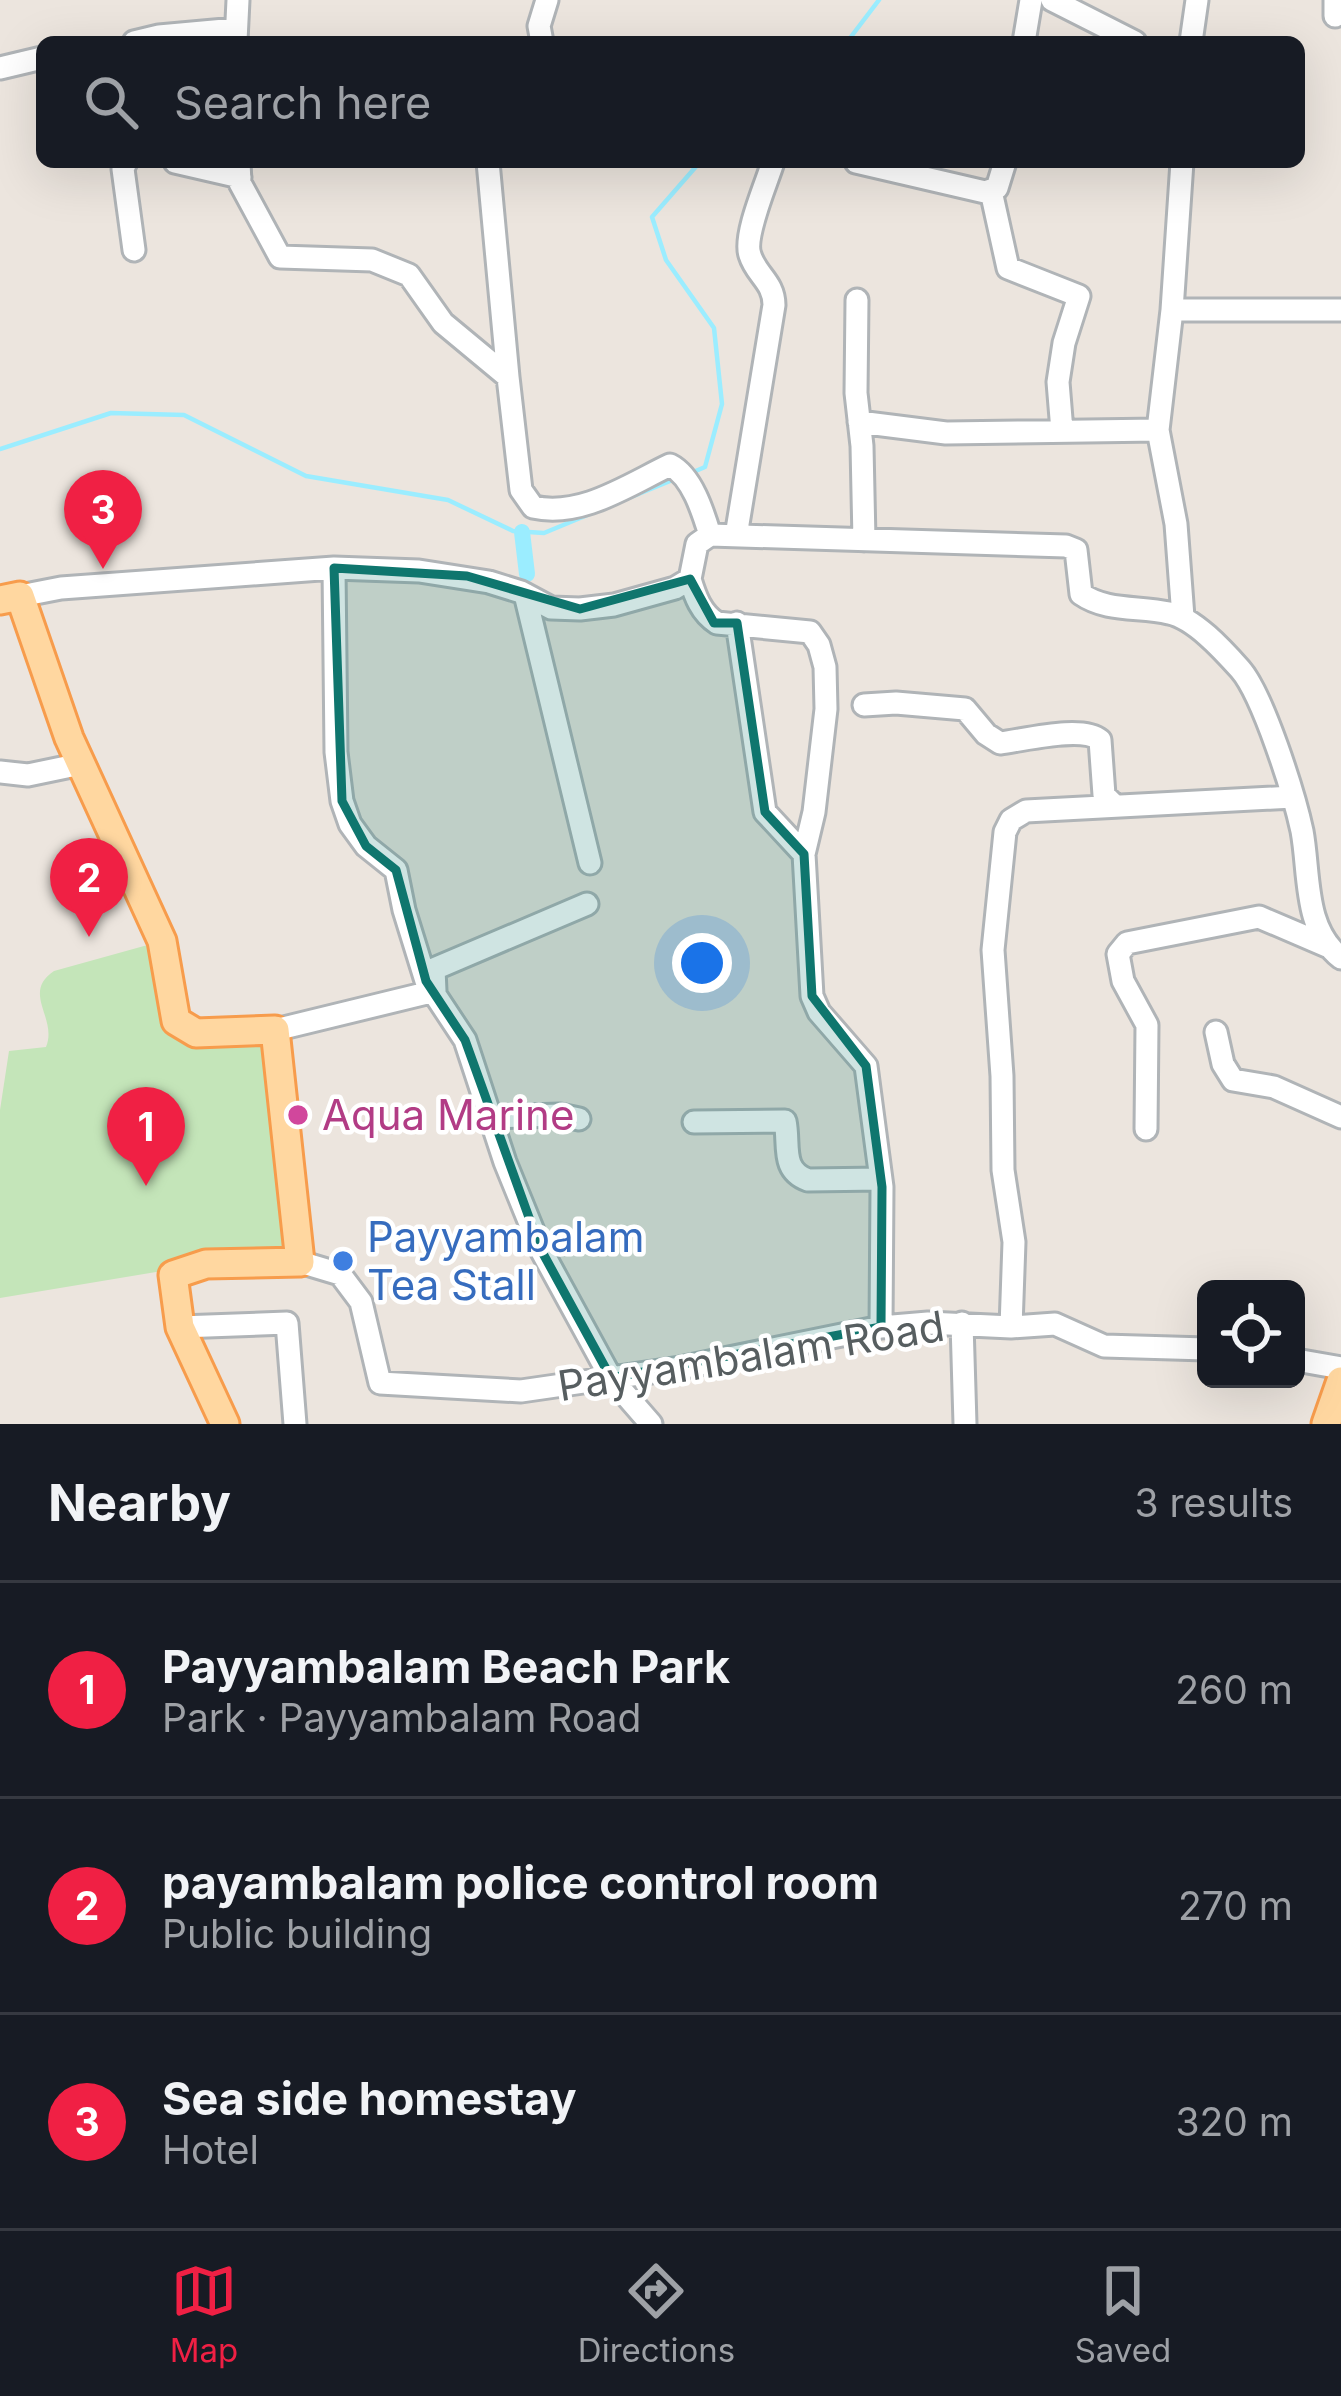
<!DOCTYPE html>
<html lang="en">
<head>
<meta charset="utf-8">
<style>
	body { margin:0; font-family:Inter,sans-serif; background:#242831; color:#f1f3f6 }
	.controls { position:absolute; right:36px; bottom:36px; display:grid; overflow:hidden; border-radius:18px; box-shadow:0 12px 48px #0002 }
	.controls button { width:108px; height:108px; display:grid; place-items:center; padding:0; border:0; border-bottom:3px solid #363941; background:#171b24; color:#f1f3f6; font:60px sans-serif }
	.you { position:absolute; left:702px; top:963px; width:42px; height:42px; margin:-30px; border:9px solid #fff; border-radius:50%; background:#1a73e8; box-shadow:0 0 0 18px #1a73e833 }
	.badge { display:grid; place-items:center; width:78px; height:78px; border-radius:50%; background:#f02044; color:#fff; font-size:39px; font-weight:700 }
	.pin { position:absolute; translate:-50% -99px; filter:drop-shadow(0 3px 6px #0008) }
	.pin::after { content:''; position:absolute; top:63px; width:42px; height:36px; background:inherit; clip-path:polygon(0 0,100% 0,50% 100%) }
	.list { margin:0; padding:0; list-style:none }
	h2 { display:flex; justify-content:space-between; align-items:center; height:156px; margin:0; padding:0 48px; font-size:51px }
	h2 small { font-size:39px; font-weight:400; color:#9ea1a6 }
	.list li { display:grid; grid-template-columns:78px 1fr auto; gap:36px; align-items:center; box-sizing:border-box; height:216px; padding:0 48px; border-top:3px solid #363941 }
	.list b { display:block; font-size:45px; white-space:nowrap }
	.list p { margin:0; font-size:39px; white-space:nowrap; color:#9ea1a6 }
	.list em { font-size:39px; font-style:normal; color:#9ea1a6 }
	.icon { flex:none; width:66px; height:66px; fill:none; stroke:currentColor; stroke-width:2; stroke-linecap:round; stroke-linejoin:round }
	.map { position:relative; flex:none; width:1341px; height:1424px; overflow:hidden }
	.search { position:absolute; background:#171b24; box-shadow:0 12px 48px #0002; left:36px; right:36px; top:36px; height:132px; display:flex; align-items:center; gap:30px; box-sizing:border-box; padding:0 42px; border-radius:18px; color:#9ea1a6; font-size:45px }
	.sheet { height:804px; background:#171b24 }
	nav { display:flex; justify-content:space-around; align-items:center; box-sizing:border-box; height:168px; border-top:3px solid #363941; background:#171b24; font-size:33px; color:#9ea1a6 }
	nav a { display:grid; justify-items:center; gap:6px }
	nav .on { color:#f02044 }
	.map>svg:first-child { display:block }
</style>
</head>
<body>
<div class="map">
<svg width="1341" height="1424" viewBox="0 0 1341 1424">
	<rect width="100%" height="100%" fill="#ece5de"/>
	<!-- green -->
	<path fill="#c4e5b9" d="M162 941 176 1021 275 1030 300 1262 156 1272 0 1298V1110L9 1051 46 1047C58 1018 21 993 54 971Z"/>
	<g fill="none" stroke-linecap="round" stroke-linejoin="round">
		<!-- stream -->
		<path stroke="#9bedff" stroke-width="4.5" d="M847 42 879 0
			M0 449 111 413 184 415 306 476 448 500 513 531 544 533 597 511
			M691 473 705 467 722 404 714 328 666 260 652 217 700 162
			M619 502 675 479"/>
		<!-- canal -->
		<path stroke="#9bedff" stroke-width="16" d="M522 532 527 574"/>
		<!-- minor casing -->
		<g stroke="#b0b4b7" stroke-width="27">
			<path id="minor" d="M1052 0 1135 42
				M1335 0V16
				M236 41 238 0
				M134 42 159 36 236 29
				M542 42 539 26 547 0
				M1024 42 1031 0
				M1191 42 1197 0
				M0 68 42 58
				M126 162 123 169 134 250
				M175 162 240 177
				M239 162 240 183 280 257 372 260 409 275 443 323 508 377 521 490 533 507C581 518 628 485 670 465 692 476 703 512 710 535
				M488 162 508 377
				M856 162 985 192 997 188 1005 162
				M991 191 1008 268 1079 296 1064 343 1058 382 1062 431
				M857 300 856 393 862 446 864 540
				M1172 310 1182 162
				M859 422 946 433 1158 430
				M736 536 774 305C774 282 756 275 750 255 743 236 767 182 773 162
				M334 568 336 752 342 801 350 824 366 846 396 870 404 910 426 981 465 1040 505 1162 540 1248 611 1378 651 1424
				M690 579C695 596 701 613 717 623L810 632 819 645 825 667 826 709 814 812 804 854 812 996 819 1012 866 1066 882 1187 881 1327
				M525 594 590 863
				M20 596 61 588 334 568 419 571 489 582 521 592 551 608 580 609 614 605 675 588 690 579 697 544 710 535 1066 546 1076 550 1081 594C1107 612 1139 606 1169 613 1194 618 1223 650 1240 669 1263 695 1294 794 1302 831 1310 874 1303 928 1341 958
				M1183 617 1176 524 1158 430 1172 310H1341
				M737 623 765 812 804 854
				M864 705 896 703 965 709 986 734 1000 743C1025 740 1082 725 1100 740L1104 795 1114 805
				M0 772 28 775 81 764
				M275 1030 435 991 434 969 587 904
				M1216 1032 1223 1064 1233 1080 1274 1087 1341 1117
				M489 1117 560 1115 579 1119
				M694 1122 785 1121C790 1144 780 1170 808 1180L881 1179
				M1146 1129 1147 1025 1123 981 1118 954 1127 943 1259 917 1327 946
				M300 1262 340 1274 361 1302 380 1383 521 1391 680 1368 881 1327 928 1323 1011 1327 1055 1324 1104 1346 1206 1349
				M962 1323 965 1424
				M180 1327 287 1323 295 1424
				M1011 1327 1014 1242 1003 1170 1002 1076 993 950 1005 832 1011 820 1026 811 1293 797
				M1296 1360 1341 1368"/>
		</g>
		<!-- major casing -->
		<g stroke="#f79c4c" stroke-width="33">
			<path id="major" d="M0 600 20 596 69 738 162 941 176 1021 196 1033 275 1030 300 1262 206 1264 173 1275 180 1327 225 1424
				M1326 1424 1341 1381"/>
		</g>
		<!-- minor -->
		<use href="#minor" stroke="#fff" stroke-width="21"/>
		<!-- major -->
		<use href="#major" stroke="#ffd7a0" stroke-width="27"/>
	</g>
	<!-- marked area -->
	<path fill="#0f766e" fill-opacity="0.2" stroke="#0f766e" stroke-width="9" stroke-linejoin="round" d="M334 568 467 576 580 609 690 579 714 623H737L765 812 804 854 812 996 866 1066 882 1187 881 1327 611 1378 540 1248 465 1040 426 981 396 870 366 846 342 801Z"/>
	<!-- markers -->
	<circle fill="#d1479c" stroke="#fff" stroke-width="4.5" cx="298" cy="1115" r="12"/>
	<circle fill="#3f7fe0" stroke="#fff" stroke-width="4.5" cx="343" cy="1261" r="12"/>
	<g text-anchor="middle" stroke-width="9" stroke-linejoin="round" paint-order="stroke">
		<!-- hotel labels -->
		<g font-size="42" fill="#b23c85" stroke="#fff" text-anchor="start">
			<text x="322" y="1130">Aqua Marine</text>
		</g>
		<!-- shop labels -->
		<g font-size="42" fill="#366cbe" stroke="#fff" text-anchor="start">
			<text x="367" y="1252">Payyambalam<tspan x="367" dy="48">Tea Stall</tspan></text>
		</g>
		<!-- street labels -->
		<g font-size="42" fill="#575e60" stroke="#fff">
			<text transform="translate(751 1356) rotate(-9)" y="15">Payyambalam Road</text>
		</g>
	</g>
</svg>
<div class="controls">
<button><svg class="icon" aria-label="locate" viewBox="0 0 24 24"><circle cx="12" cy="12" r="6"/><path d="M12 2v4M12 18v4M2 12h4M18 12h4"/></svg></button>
</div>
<div class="you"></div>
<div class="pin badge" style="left:146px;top:1186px">1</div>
<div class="pin badge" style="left:89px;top:937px">2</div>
<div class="pin badge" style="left:103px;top:569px">3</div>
<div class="search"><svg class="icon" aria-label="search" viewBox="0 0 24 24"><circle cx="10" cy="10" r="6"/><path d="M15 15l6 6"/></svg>Search here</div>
</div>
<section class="sheet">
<h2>Nearby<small>3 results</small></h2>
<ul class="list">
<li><span class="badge">1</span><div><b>Payyambalam Beach Park</b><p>Park · Payyambalam Road</p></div><em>260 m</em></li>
<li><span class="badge">2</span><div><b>payambalam police control room</b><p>Public building</p></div><em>270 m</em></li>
<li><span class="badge">3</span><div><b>Sea side homestay</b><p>Hotel</p></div><em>320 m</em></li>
</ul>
</section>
<nav>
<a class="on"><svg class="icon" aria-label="map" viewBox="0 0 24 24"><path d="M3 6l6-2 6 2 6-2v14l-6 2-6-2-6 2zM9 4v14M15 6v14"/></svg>Map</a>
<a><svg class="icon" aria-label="directions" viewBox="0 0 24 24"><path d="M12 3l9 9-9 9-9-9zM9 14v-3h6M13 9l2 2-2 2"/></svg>Directions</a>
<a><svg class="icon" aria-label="saved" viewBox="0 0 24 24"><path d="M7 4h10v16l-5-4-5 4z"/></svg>Saved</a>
</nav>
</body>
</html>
